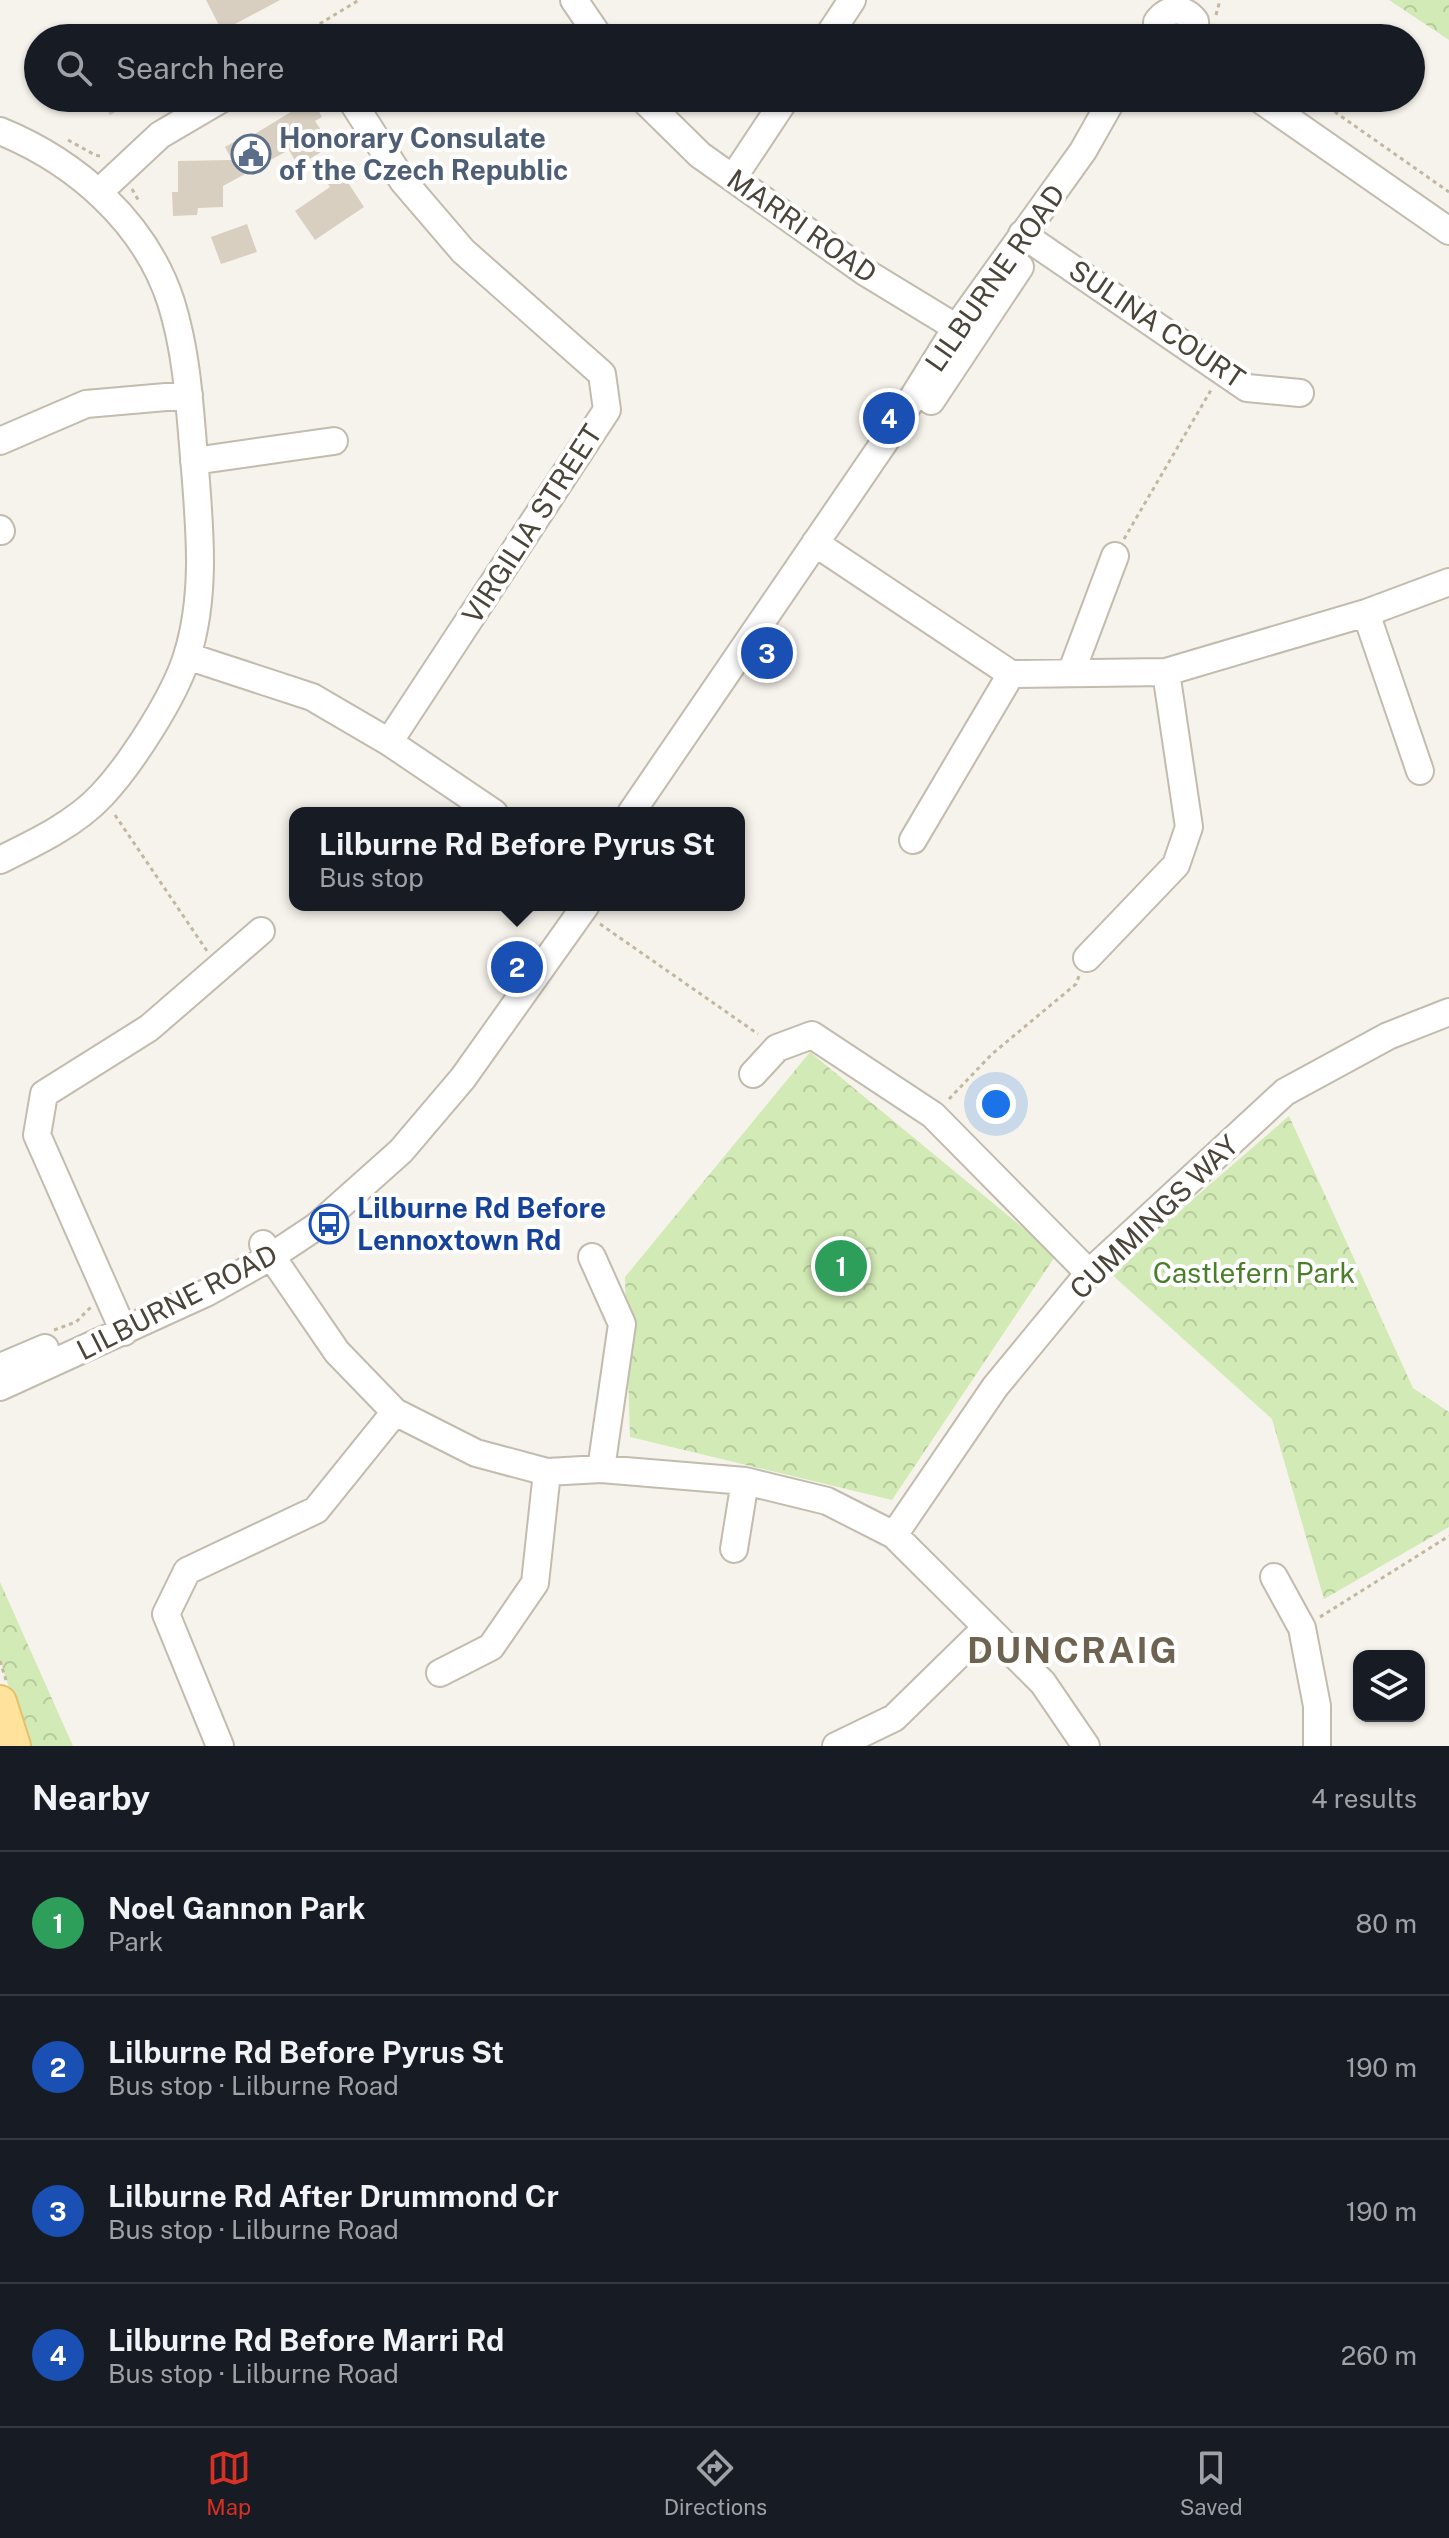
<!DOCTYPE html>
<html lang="en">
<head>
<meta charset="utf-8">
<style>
	body { margin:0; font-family:"Public Sans",sans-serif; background:#242831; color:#f1f3f6 }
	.controls { position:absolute; right:24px; bottom:24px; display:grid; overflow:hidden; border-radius:16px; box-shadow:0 2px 6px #0004 }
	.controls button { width:72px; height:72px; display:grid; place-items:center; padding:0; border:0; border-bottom:2px solid #363941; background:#171b24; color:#f1f3f6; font:40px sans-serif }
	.you { position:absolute; left:996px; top:1104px; width:28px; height:28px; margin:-20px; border:6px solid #fff; border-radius:50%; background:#1a73e8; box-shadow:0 0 0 12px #1a73e833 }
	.badge { display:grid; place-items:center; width:52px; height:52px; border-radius:50%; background:#d93025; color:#fff; font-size:26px; font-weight:700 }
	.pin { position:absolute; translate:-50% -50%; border:4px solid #fff; box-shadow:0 2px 8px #0006 }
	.popup { position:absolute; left:289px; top:807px; width:456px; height:104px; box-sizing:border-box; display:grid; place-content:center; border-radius:16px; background:#171b24; filter:drop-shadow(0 2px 6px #0005); font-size:26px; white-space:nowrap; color:#9ea1a6 }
	.popup b { font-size:30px; color:#f1f3f6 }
	.popup::after { content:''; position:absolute; left:50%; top:100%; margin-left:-16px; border:16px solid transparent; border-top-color:#171b24 }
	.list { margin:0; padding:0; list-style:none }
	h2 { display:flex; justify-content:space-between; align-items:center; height:104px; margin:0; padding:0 32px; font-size:34px }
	h2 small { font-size:26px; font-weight:400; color:#9ea1a6 }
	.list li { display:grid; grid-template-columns:52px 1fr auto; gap:24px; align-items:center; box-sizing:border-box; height:144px; padding:0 32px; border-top:2px solid #363941 }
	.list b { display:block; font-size:30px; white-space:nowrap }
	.list p { margin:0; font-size:26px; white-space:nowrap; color:#9ea1a6 }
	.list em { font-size:26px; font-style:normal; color:#9ea1a6 }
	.icon { flex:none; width:44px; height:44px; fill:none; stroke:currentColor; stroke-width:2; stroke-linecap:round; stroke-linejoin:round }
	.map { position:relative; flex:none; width:1449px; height:1746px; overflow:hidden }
	.search { position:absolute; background:#171b24; box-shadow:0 2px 6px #0004; left:24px; right:24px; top:24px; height:88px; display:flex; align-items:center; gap:20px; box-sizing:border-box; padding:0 28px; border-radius:44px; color:#9ea1a6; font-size:30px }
	.sheet { height:680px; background:#171b24 }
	nav { display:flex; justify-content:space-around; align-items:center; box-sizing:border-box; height:112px; border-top:2px solid #363941; background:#171b24; font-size:22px; color:#9ea1a6 }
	nav a { display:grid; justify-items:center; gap:4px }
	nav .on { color:#d93025 }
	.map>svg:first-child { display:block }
</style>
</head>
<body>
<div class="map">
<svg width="1449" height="1746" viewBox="0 0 1449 1746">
	<defs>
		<pattern id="park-crowns" width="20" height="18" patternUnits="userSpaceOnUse" patternTransform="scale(2)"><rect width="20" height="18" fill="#d2eab5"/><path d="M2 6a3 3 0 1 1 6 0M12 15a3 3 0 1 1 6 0" fill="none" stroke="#b6ca9c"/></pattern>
	</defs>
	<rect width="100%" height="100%" fill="#f6f3ec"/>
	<!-- park -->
	<path fill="url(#park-crowns)" d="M1389 0H1449V40Z
		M810 1052 1056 1255 892 1500 630 1437 625 1277Z
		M1289 1116 1413 1388 1449 1412V1527L1324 1599 1272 1419 1109 1272Z
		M0 1582 73 1746H29L0 1661Z"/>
	<!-- building -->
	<path fill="#d8cfc1" d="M206 0H280L222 31Z
		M101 98H140L110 115Z
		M312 99 322 117 315 121 325 136 315 142 321 152 298 166 289 150 223 186V207L198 208 197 215 173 216 172 192H178V161L232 160 225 147 248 134 250 137Z
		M341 172 364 207 315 240 295 211 330 187 326 181Z
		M247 224 257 252 221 264 211 237Z"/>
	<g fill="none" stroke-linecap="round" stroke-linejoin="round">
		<!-- minor casing -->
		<g stroke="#c2bbae" stroke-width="30">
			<path id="minor" d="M574 0 600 38
				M827 38 852 0
				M1157 38V22C1168 7 1184 7 1195 21L1196 38
				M350 98 403 181 463 251 602 374 607 410 389 742
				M642 98 700 155 865 272 970 336
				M1258 98 1449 231
				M0 131C76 162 145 222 171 302 188 356 190 413 195 469 200 531 206 596 187 656 175 696 131 764 102 795 75 824 35 843 0 860
				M733 178 786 98
				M99 192 160 135 223 98
				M1022 234 1247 388 1300 393
				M931 401 1020 267
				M0 441 86 404 189 395
				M194 461 334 441
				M0 529 1 531
				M815 543 1011 674 1166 672 1366 613 1449 582
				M1366 613 1420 771
				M187 656 312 697 389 742 494 813
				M1071 673 1115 556
				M631 813 894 428 956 328 1083 151 1113 98
				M913 840 1011 674
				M1087 958 1176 865 1189 827 1166 672
				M753 1074 777 1048 812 1035 933 1115 1089 1273
				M263 1244 337 1352 395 1412 476 1453 547 1472 601 1469 745 1481 827 1501 894 1535 1043 1683 1086 1746
				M592 1257 622 1324 601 1469
				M124 1332 37 1135 44 1094 149 1028 261 931
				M0 1367 45 1348
				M0 1387 208 1292 272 1256 317 1226 401 1151 463 1078 586 905
				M894 1535 995 1387 1089 1273 1285 1092 1388 1036 1449 1012
				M734 1549 745 1481
				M1274 1577 1302 1628 1317 1706V1746
				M440 1673 491 1647 535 1583 547 1472
				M220 1746 166 1614 187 1571 316 1510 395 1412
				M836 1746 894 1718 987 1627"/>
		</g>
		<!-- major casing -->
		<g stroke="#e6c16a" stroke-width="36">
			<path id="major" d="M0 1702 14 1746"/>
		</g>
		<!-- path -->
		<path stroke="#c4b79f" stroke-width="3" stroke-dasharray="4 4" stroke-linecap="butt" d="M1216 15 1220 0
			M1218 26 1229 38
			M301 38 303 34 359 0
			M1315 98 1449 192
			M68 140 95 155 104 157
			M132 189 140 203
			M1124 539 1211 390
			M115 815 207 951
			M600 924 758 1034
			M949 1099 992 1054 1076 984 1079 976
			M54 1330 76 1322 91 1307
			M1320 1617 1449 1536
			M0 1661 6 1680"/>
		<!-- minor -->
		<use href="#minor" stroke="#fff" stroke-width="26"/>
		<!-- major -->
		<use href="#major" stroke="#ffe39c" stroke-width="32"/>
	</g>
	<!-- icons -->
	<defs>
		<g id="civic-ring" transform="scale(2)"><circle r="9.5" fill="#fff" stroke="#5c6f8a" stroke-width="1.5"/><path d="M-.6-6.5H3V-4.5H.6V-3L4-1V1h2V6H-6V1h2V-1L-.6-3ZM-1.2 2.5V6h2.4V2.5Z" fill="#5c6f8a"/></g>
		<g id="bus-ring" transform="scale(2)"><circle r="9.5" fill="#fff" stroke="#1a4fb4" stroke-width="1.5"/><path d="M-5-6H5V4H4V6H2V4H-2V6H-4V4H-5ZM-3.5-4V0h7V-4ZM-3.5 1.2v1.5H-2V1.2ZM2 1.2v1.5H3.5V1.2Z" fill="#1a4fb4"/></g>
	</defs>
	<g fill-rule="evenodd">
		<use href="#civic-ring" x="251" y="154"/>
		<use href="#bus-ring" x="329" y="1224"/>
	</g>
	<g text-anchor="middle" stroke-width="8" stroke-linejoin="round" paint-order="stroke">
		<!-- service labels -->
		<g font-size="28" font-weight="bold" fill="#4e5e75" stroke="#fff" text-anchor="start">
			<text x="279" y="148">Honorary Consulate<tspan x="279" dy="32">of the Czech Republic</tspan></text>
		</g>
		<!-- street labels -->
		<g font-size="28" fill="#4b4439" stroke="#fff">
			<text transform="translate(802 226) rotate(35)" y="10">MARRI ROAD</text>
			<text transform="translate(995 278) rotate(-55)" y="10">LILBURNE ROAD</text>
			<text transform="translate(1157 324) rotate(34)" y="10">SULINA COURT</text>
			<text transform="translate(532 524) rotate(-57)" y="10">VIRGILIA STREET</text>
			<text transform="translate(1154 1217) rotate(-44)" y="10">CUMMINGS WAY</text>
			<text transform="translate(177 1302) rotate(-27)" y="10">LILBURNE ROAD</text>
		</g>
		<!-- transit labels -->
		<g font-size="28" font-weight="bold" fill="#164399" stroke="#fff" text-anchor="start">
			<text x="357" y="1218">Lilburne Rd Before<tspan x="357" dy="32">Lennoxtown Rd</tspan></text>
		</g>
		<!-- park labels -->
		<g font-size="28" fill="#4a7f2a" stroke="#fff">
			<text x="1254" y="1283">Castlefern Park</text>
		</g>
		<!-- district labels -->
		<g font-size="36" font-weight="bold" letter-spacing="2" fill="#6e6250" stroke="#fff">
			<text x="1073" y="1663">DUNCRAIG</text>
		</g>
	</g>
</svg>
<div class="controls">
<button><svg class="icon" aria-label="layers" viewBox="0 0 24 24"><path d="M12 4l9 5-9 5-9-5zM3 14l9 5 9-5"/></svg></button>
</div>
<div class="you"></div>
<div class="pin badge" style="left:841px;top:1266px;background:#2e9e5b">1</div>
<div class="pin badge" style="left:517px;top:967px;background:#1a4fb4">2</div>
<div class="popup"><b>Lilburne Rd Before Pyrus St</b>Bus stop</div>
<div class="pin badge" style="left:767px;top:653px;background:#1a4fb4">3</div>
<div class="pin badge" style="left:889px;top:418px;background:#1a4fb4">4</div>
<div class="search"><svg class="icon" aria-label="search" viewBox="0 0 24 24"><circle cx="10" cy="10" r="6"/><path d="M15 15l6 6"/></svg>Search here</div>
</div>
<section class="sheet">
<h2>Nearby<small>4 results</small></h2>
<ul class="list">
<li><span class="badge" style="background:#2e9e5b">1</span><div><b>Noel Gannon Park</b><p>Park</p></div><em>80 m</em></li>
<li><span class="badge" style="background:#1a4fb4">2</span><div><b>Lilburne Rd Before Pyrus St</b><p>Bus stop · Lilburne Road</p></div><em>190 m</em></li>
<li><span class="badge" style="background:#1a4fb4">3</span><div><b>Lilburne Rd After Drummond Cr</b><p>Bus stop · Lilburne Road</p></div><em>190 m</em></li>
<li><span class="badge" style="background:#1a4fb4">4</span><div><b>Lilburne Rd Before Marri Rd</b><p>Bus stop · Lilburne Road</p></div><em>260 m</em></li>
</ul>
</section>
<nav>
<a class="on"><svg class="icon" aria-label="map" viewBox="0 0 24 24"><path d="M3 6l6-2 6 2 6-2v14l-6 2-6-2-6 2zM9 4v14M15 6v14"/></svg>Map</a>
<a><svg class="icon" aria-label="directions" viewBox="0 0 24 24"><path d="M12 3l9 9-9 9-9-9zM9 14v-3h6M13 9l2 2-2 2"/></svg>Directions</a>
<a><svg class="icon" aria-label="saved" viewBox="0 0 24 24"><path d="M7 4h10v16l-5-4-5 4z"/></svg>Saved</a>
</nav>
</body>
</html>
